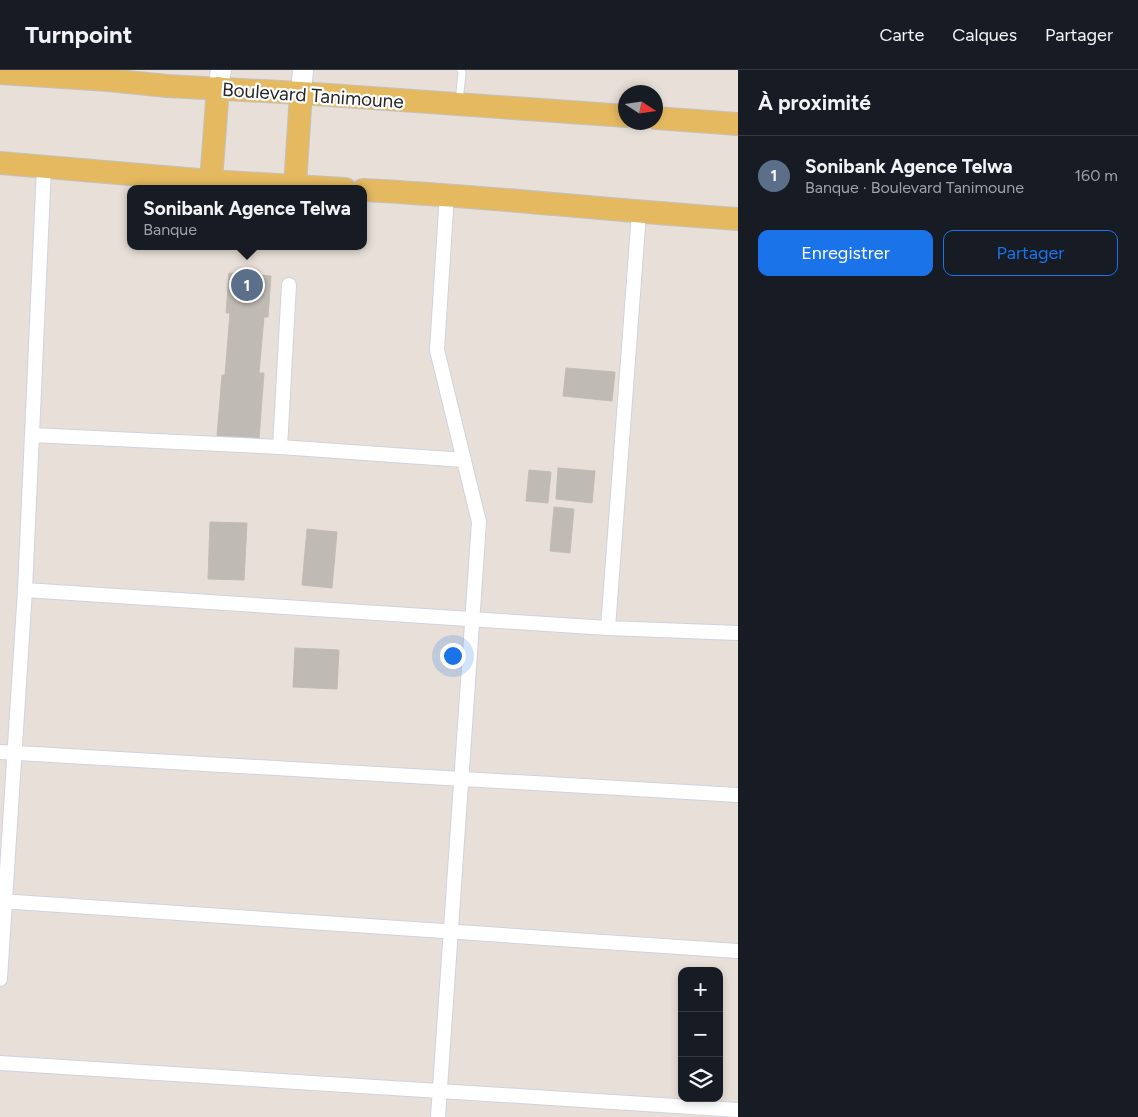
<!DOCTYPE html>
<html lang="fr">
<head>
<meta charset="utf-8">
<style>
	body { margin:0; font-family:Figtree,sans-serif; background:#20242c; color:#f1f3f6 }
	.controls { position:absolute; right:15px; bottom:15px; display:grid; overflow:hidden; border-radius:10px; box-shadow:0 2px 8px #0003 }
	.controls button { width:45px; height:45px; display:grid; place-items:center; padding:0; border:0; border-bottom:1px solid #363941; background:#171b24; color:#f1f3f6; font:25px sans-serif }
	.compass { position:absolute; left:618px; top:15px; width:45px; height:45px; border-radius:50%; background:#171b24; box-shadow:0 2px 8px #0003; rotate:102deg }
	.you { position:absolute; left:452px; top:585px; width:18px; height:18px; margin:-12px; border:4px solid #fff; border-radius:50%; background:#1a73e8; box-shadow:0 0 0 8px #1a73e833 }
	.badge { display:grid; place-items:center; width:32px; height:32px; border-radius:50%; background:#1a73e8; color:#fff; font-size:16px; font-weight:700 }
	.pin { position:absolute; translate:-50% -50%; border:2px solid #fff; box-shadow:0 1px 5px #0006 }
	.popup { position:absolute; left:127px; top:115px; width:240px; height:65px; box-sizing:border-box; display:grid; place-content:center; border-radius:10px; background:#171b24; filter:drop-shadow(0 1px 4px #0005); font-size:16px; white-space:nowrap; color:#9ea1a6 }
	.popup b { font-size:19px; color:#f1f3f6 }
	.popup::after { content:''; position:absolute; left:50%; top:100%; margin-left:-10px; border:10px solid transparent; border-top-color:#171b24 }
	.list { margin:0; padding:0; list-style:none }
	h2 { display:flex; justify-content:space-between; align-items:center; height:65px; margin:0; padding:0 20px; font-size:21px }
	h2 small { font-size:16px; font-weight:400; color:#9ea1a6 }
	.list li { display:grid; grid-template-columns:32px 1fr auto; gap:15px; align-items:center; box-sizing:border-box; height:80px; padding:0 20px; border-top:1px solid #363941 }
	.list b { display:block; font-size:19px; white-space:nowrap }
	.list p { margin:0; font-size:16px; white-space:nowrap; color:#9ea1a6 }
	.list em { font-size:16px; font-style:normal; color:#9ea1a6 }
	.actions { display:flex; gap:10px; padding:15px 20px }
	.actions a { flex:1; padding:11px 0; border:1px solid #1a73e8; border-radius:10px; text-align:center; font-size:18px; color:#1a73e8 }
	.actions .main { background:#1a73e8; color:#fff }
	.icon { flex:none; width:28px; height:28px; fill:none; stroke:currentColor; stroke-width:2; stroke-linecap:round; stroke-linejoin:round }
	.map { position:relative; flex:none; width:738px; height:1047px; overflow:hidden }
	header { display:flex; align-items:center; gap:30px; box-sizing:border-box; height:70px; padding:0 25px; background:#171b24; border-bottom:1px solid #363941 }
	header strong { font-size:24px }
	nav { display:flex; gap:28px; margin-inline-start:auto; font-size:18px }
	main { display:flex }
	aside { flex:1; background:#171b24 }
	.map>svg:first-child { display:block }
</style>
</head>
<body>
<header>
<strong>Turnpoint</strong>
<nav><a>Carte</a><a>Calques</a><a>Partager</a></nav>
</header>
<main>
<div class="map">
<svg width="738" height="1047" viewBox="0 0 738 1047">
	<rect width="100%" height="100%" fill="#e8e0d8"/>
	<!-- building -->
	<path fill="#c0bab5" stroke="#c3bcb3" d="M229 203 271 206 268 247H264L259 303H264L259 369 217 366 222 305H225L230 243H226Z
		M566 298 615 302 612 331 563 326Z
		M558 398 595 401 592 433 556 429Z
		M529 400 551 402 548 433 526 431Z
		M554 437 574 439 570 483 550 481Z
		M210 452 247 453 244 510 208 509Z
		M307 459 337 462 332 518 302 515Z
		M295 578 339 580 337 619 293 617Z"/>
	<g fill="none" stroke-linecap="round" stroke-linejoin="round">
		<!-- service casing -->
		<g stroke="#ced3df" stroke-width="9">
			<path id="service" d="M459 32 462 3 461 0"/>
		</g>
		<!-- minor casing -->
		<g stroke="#ced3df" stroke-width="16">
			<path id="minor" d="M32 365 280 377 464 390
				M280 377 289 215
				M25 520 608 558 738 563
				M608 558 639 143
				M0 682 738 725
				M0 831 738 881
				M0 909 25 520 44 97
				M0 993 738 1040
				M438 1047 479 452 437 280 447 124"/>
		</g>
		<!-- secondary casing -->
		<g stroke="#ced3df" stroke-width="22">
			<path id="secondary" d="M218 18 221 0
				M301 23 303 0"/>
		</g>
		<!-- primary casing -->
		<g stroke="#c2c2c2" stroke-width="24">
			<path id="primary" d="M0 3 108 10 167 16 301 23 626 46
				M656 48 738 54
				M0 93 211 111 345 119
				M211 111 218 18
				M295 115 301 23
				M363 120C488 126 613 141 738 149"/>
		</g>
		<!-- service -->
		<use href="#service" stroke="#fff" stroke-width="7"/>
		<!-- minor -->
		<use href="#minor" stroke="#fff" stroke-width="14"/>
		<!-- secondary -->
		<use href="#secondary" stroke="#fff" stroke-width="20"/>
		<!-- primary -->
		<use href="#primary" stroke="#e5b960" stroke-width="22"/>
	</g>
	<g text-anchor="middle" stroke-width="4.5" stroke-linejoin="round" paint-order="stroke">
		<!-- street labels -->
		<g font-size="19" fill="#262626" stroke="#fff">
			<text transform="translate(313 25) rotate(4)" y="7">Boulevard Tanimoune</text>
		</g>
	</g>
</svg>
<div class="controls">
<button>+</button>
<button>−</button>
<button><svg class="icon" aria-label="layers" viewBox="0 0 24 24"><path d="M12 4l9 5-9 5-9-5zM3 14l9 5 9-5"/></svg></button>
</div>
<svg class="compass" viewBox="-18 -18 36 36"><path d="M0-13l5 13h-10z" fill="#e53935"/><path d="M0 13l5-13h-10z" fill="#9ea1a6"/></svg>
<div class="you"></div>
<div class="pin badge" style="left:247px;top:215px;background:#5c6f8a">1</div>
<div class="popup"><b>Sonibank Agence Telwa</b>Banque</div>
</div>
<aside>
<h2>À proximité<small></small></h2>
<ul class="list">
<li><span class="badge" style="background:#5c6f8a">1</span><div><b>Sonibank Agence Telwa</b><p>Banque · Boulevard Tanimoune</p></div><em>160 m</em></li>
</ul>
<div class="actions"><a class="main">Enregistrer</a><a>Partager</a></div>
</aside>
</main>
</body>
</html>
